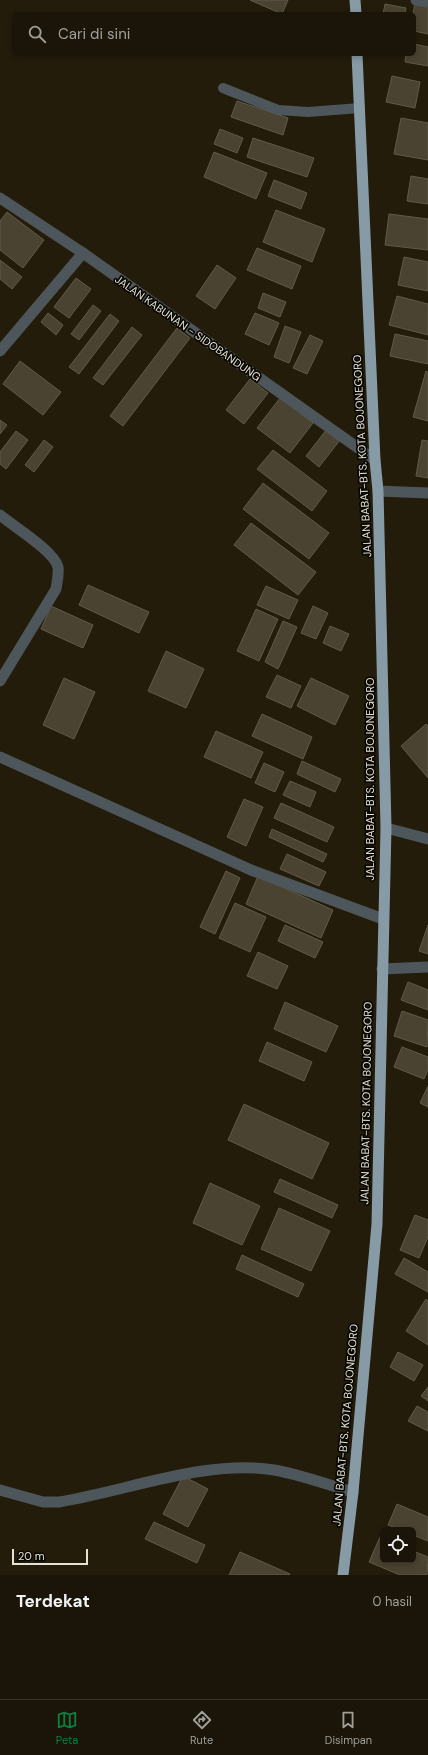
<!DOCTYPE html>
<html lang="id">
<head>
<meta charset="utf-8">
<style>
	body { margin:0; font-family:"DM Sans",sans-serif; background:#272216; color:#f1f3f6 }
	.controls { position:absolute; right:12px; bottom:12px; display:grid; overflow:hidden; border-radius:6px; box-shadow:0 2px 6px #0003 }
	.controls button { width:36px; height:36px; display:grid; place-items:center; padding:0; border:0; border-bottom:1px solid #383429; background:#1a1508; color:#f1f3f6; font:20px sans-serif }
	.scale { position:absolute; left:12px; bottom:10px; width:76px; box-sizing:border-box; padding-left:4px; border:2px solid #e5e1d6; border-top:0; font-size:11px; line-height:14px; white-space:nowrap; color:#e5e1d6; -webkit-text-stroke:3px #090702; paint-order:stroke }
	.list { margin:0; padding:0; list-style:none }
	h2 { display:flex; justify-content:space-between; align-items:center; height:52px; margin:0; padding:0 16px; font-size:17px }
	h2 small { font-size:13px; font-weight:400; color:#9f9f9c }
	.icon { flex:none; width:22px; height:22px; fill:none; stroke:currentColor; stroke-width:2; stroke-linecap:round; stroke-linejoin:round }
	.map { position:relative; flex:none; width:428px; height:1575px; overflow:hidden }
	.search { position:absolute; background:#1a1508; box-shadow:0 2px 6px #0003; left:12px; right:12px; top:12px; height:44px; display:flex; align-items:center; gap:10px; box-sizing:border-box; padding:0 14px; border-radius:6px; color:#9f9f9c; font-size:15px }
	.sheet { height:124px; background:#1a1508 }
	nav { display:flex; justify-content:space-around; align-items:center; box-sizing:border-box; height:56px; border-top:1px solid #383429; background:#1a1508; font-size:11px; color:#9f9f9c }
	nav a { display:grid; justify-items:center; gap:2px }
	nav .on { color:#0b8043 }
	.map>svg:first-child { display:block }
</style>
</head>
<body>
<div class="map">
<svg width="428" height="1575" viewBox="0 0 428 1575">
	<rect width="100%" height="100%" fill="#231c0b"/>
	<!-- building -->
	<path fill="#4b4331" stroke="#615a47" d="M250 0H288L282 14Z
		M415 2 428 5V34L414 31 413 14Z
		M385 4 406 8 405 14H383Z
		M414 44 428 47V66L405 62 406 54H414Z
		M392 76 420 82 415 108 386 102Z
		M237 101 288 118 283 135 231 117Z
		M401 118 428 123V160L394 154Z
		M220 129 243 138 237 153 214 144Z
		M253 138 314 158 307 177 247 157Z
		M214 152 267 173 256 199 204 177Z
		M411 176 428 179V204L407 201Z
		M274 180 307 193 301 209 268 196Z
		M276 210 325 229 312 262 263 242Z
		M7 212 44 240 23 268 0 250V221Z
		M389 214 428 219V250L385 245Z
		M257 248 301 266 292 289 247 270Z
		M404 257 428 262V291L398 285Z
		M0 260 22 277 12 289 0 279Z
		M217 265 236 278 215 309 196 296Z
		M76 278 91 289 69 318 54 307Z
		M263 293 286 302 280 317 258 308Z
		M397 296 428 304V335L389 325Z
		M93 305 101 311 79 340 71 334Z
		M48 313 63 325 56 335 41 322Z
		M255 313 279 323 269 345 245 334Z
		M110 314 119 321 79 374 69 367Z
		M285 326 301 332 289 363 274 357Z
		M132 327 142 335 103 385 93 378Z
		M177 328 190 338 123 426 110 416Z
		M395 334 428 341V364L390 356Z
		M310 335 323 341 307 374 293 368Z
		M20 361 61 392 43 415 3 384Z
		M426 371 428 372V421L413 417Z
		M250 379 268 393 244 424 226 410Z
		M280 398 313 423 290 453 257 428Z
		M0 420 7 425 0 434Z
		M327 429 340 440 319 467 306 456Z
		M16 431 28 440 6 469 0 464V452Z
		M44 440 53 447 34 472 25 465Z
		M422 440 428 441V478L416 476Z
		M273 450 327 491 312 511 257 469Z
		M263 483 329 533 309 559 243 509Z
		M251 523 316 572 298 595 234 545Z
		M88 585 149 612 139 633 79 605Z
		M266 586 298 600 289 619 257 605Z
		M51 606 93 625 83 648 41 629Z
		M313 606 328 613 316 639 301 633Z
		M256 609 278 619 259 661 237 651Z
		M283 621 297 627 278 669 265 662Z
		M330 626 349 634 341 651 323 643Z
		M166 651 204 669 186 708 148 691Z
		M277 675 301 686 291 708 266 697Z
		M64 678 95 692 74 739 43 725Z
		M311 678 349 696 335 725 297 706Z
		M262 714 312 737 303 759 252 736Z
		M426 724 428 726V778L401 746Z
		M216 731 263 752 251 778 204 757Z
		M302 761 341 779 335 792 297 774Z
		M264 763 284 772 275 792 255 783Z
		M290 781 316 792 310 807 283 795Z
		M244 799 263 807 246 846 227 837Z
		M281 803 334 827 327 842 274 818Z
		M272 829 327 854 323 862 269 837Z
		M287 854 326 872 319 886 280 869Z
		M226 871 240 878 215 934 200 927Z
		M258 876 333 910 321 938 246 904Z
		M235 903 266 917 250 952 219 938Z
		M285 925 323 942 315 958 278 941Z
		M428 925V954L419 951Z
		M258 952 288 966 277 989 247 976Z
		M408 982 428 990V1010L401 1000Z
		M285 1002 338 1026 326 1052 274 1029Z
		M402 1011 428 1020 427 1047 394 1036Z
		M267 1042 312 1062 304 1081 259 1061Z
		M402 1047 428 1057V1070L424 1079 394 1067Z
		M428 1086V1107L420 1103Z
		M244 1104 329 1143 312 1179 228 1140Z
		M280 1179 338 1205 332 1218 274 1192Z
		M210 1183 260 1206 242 1245 193 1223Z
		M279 1208 330 1231 311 1271 261 1249Z
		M415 1215 428 1220V1237L419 1258 400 1250Z
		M242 1255 304 1284 298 1297 236 1269Z
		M404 1258 428 1272V1292L395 1274Z
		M426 1299 428 1301V1345L406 1331Z
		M398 1352 423 1365 414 1381 390 1367Z
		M428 1387V1401L421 1396Z
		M417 1406 428 1412V1431L408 1421Z
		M183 1476 208 1489 188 1527 163 1514Z
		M397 1504 428 1517V1541L413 1535V1530H401L388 1525Z
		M154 1522 205 1545 197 1563 145 1539Z
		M380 1537 383 1538V1560H413V1551L428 1557 427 1575H400L369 1562Z
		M240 1552 290 1574 289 1575H229Z"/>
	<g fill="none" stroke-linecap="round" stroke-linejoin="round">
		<!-- service -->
		<path stroke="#4d565b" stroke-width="10" d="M223 88 278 110 308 112 360 108"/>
		<!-- minor -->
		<path stroke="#4d565b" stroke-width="11" d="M416 0 428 2
			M0 351 83 253
			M378 491 428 493
			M0 515C13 526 54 551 58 567 59 574 57 582 56 589L0 681
			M0 757 251 870 383 919
			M386 828 428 839
			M382 969 428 967
			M0 1490 43 1502H59C127 1491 206 1459 274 1470 299 1474 328 1485 353 1492"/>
		<!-- tertiary -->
		<path stroke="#4d565b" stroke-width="11" d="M0 198 83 253 375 460"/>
		<!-- trunk -->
		<path stroke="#869ba6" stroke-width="11" d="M355 0 356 14
			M343 1575 353 1492 377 1224 386 828 378 491 375 460 357 54"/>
	</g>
	<g text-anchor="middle" stroke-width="3.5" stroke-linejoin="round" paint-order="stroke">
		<!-- street labels -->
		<g font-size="11" fill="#e5e1d6" stroke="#090702">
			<text transform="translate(188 328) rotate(35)" y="4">JALAN KABUNAN - SIDOBANDUNG</text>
			<text transform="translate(362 456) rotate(-93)" y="4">JALAN BABAT-BTS. KOTA BOJONEGORO</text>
			<text transform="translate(370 779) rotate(-90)" y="4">JALAN BABAT-BTS. KOTA BOJONEGORO</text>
			<text transform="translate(366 1103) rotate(-89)" y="4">JALAN BABAT-BTS. KOTA BOJONEGORO</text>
			<text transform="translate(345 1425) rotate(-85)" y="4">JALAN BABAT-BTS. KOTA BOJONEGORO</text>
		</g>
	</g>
</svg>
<div class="controls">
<button><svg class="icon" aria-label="locate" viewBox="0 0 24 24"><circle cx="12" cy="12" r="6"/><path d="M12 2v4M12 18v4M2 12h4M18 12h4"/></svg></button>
</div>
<div class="scale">20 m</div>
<div class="search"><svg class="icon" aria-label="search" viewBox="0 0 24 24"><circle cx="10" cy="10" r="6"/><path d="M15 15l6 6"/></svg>Cari di sini</div>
</div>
<section class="sheet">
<h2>Terdekat<small>0 hasil</small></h2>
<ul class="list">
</ul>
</section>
<nav>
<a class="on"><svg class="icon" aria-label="map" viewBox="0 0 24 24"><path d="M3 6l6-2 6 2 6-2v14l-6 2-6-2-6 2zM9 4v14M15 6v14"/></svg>Peta</a>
<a><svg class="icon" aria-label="directions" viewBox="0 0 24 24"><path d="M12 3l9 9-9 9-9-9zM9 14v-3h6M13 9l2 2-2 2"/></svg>Rute</a>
<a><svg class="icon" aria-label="saved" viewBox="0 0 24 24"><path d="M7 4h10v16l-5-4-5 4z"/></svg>Disimpan</a>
</nav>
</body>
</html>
